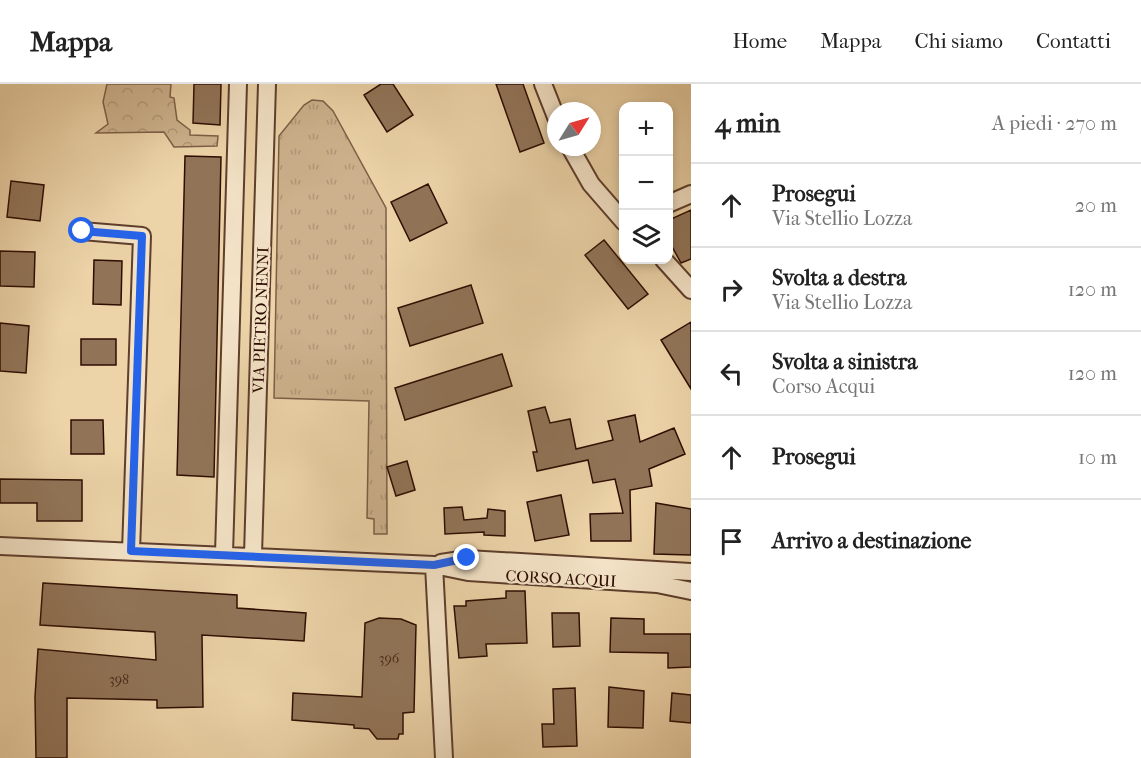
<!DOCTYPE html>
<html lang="it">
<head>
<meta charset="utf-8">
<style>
	body { margin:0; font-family:"IM FELL French Canon",serif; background:#f6f6f6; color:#222 }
	.controls { position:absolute; right:18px; top:18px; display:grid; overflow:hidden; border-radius:12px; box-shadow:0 3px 9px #0003 }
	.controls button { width:54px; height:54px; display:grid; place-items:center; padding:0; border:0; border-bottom:2px solid #e0e0e0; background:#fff; color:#222; font:30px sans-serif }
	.compass { position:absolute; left:547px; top:18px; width:54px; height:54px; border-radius:50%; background:#fff; box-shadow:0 3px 9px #0003; rotate:53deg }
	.stop { position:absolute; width:18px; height:18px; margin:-14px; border:4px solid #2563eb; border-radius:50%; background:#fff }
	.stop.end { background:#2563eb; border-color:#fff; box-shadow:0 2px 6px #0008 }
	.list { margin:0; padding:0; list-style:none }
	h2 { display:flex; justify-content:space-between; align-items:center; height:78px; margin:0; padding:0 24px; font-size:26px }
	h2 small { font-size:20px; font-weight:400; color:#767676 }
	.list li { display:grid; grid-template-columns:39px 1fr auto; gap:18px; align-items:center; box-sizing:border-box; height:84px; padding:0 24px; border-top:2px solid #e0e0e0 }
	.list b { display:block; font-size:22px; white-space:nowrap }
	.list p { margin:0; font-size:20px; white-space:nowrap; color:#767676 }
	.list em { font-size:20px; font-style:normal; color:#767676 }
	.icon { flex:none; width:33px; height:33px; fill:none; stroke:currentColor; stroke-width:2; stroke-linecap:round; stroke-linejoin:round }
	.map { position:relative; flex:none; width:691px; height:674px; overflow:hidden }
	header { display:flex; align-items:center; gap:36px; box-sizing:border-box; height:84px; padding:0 30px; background:#fff; border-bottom:2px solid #e0e0e0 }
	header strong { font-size:28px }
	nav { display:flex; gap:33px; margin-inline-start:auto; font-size:21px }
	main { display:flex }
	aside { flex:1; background:#fff }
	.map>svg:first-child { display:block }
</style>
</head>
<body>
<header>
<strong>Mappa</strong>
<nav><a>Home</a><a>Mappa</a><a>Chi siamo</a><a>Contatti</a></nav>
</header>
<main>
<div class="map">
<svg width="691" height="674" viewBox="0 0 691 674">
	<defs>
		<pattern id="grass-tufts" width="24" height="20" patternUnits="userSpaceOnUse" patternTransform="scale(1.5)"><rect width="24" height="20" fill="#ccb18c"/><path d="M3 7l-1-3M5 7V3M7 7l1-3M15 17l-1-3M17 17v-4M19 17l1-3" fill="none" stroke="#b09777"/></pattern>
		<pattern id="park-crowns" width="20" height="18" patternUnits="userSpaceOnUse" patternTransform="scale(1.5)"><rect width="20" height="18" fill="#ccb18c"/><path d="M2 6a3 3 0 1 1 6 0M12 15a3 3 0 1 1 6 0" fill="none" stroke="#b09777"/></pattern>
	</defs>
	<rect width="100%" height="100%" fill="#ecd3a8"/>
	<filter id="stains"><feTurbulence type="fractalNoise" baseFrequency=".00333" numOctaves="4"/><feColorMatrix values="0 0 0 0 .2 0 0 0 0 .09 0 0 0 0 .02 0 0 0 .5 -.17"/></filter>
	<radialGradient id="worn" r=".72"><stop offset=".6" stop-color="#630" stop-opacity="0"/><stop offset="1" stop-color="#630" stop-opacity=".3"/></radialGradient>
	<!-- grass -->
	<path fill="url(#grass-tufts)" stroke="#7d5f47" stroke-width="1.5" d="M312 16 323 17 333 27 386 124 387 450H374V435L367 434 369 317 274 314 279 52 304 21Z"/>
	<!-- park -->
	<path fill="url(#park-crowns)" stroke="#7d5f47" stroke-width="1.5" d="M107 0H171L170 13 174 14 177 36 190 46V51L218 52 217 62 174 63 164 48 96 49 108 40 103 18Z"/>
	<!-- building -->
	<path fill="#917458" stroke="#2e0d02" stroke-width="1.5" d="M194 0H221L220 41 193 39Z
		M381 0H393L413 31 387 48 364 11Z
		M496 0H523L544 59 520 68Z
		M185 72 221 73 214 393 177 391Z
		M11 97 44 101 40 137 7 133Z
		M428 100 447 139 410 157 391 118Z
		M691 126V175L681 179 669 157V136Z
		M604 156 648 210 628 225 585 171Z
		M0 167 35 168 34 203 0 202Z
		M94 176 122 177 121 221 93 220Z
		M471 201 483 239 410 262 398 224Z
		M691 238V305L661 256Z
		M0 239 29 242 26 289 0 287Z
		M81 255H116V281H81Z
		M502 270 512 302 405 336 395 304Z
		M545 323 550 339 570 335 576 365 613 356 608 337 635 331 640 358 674 344 685 370 649 385 652 402 630 406 631 457H591L590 430 623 429 615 395 593 399 588 376 537 387 533 368H537L528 327Z
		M71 336H103L104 370H71Z
		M407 377 415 406 396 412 387 383Z
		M0 395 82 396V437H37V419H0Z
		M561 411 569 451 535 457 527 418Z
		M656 419 691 425V471L654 470Z
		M462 423 464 436 487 434 488 425 505 427V452L484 451V448L445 450 444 424Z
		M43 499 237 511V524L306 529 304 557 202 551 203 623 157 624V616L67 614V674H36L35 613 38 565 156 576 155 548 40 541Z
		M506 507H525L527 559 486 560 487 572 459 574 454 522H466V517L506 514Z
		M552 529H579L580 562 553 563Z
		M379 534 401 535 416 541 414 628 403 629V650H399L398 655H377L369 645 354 644V641L292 636 293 609 362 613 365 539Z
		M611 534 644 535V550H691V583L668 584V569L610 568Z
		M609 603 644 607 643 644 608 643Z
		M575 604 577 662 543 663 542 640H554L553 605Z
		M672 609 691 611V639L670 637Z"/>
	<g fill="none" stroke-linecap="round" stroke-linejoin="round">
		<!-- minor casing -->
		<g stroke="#5e3e2c" stroke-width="20">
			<path id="minor" d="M543 0 556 33
				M570 63 591 100 624 138
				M668 120 691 110
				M82 147 142 152 131 467
				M664 176 691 206
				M0 462 434 481 468 488 657 500 691 507
				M224 470 238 0
				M253 471 267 0
				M441 479 467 475 691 488
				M434 481 444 674"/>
		</g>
		<!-- minor -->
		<use href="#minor" stroke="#f3e2c6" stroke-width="16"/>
	</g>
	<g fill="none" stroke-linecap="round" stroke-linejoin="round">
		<!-- route -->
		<path stroke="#2563eb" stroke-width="8" d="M82 147 142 152 131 467 434 481 467 474"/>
	</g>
	<g text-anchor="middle" stroke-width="4.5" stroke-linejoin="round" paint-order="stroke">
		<!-- number labels -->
		<g font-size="14" fill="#472718">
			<text x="389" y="579">396</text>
			<text x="119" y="600">398</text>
		</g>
		<!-- street labels -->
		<g font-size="16" fill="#2e0d02" stroke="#f3e2c6">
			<text transform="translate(260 236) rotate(-88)" y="6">VIA PIETRO NENNI</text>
			<text transform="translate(561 494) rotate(3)" y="6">CORSO ACQUI</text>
		</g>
	</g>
	<rect width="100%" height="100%" filter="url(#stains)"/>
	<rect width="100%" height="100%" fill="url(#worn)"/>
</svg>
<div class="controls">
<button>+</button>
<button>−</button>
<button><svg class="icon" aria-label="layers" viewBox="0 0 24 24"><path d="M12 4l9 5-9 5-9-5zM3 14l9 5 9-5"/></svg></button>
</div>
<svg class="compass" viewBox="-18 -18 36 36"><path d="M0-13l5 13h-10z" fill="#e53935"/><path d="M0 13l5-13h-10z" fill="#767676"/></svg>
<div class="stop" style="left:82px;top:147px"></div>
<div class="stop end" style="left:467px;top:474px"></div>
</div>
<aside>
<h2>4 min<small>A piedi · 270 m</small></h2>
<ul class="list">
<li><svg class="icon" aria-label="ahead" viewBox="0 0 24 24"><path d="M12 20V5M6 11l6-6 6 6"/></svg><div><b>Prosegui</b><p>Via Stellio Lozza</p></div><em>20 m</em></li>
<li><svg class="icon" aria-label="right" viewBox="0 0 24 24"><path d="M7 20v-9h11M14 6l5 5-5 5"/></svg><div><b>Svolta a destra</b><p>Via Stellio Lozza</p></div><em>120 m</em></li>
<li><svg class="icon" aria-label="left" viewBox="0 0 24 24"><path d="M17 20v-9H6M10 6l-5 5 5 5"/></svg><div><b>Svolta a sinistra</b><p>Corso Acqui</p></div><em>120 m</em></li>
<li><svg class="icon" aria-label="ahead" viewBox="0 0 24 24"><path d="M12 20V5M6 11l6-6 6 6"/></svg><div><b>Prosegui</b></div><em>10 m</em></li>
<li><svg class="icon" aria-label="arrive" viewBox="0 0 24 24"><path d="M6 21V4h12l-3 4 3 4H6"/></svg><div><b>Arrivo a destinazione</b></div></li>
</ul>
</aside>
</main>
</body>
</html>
